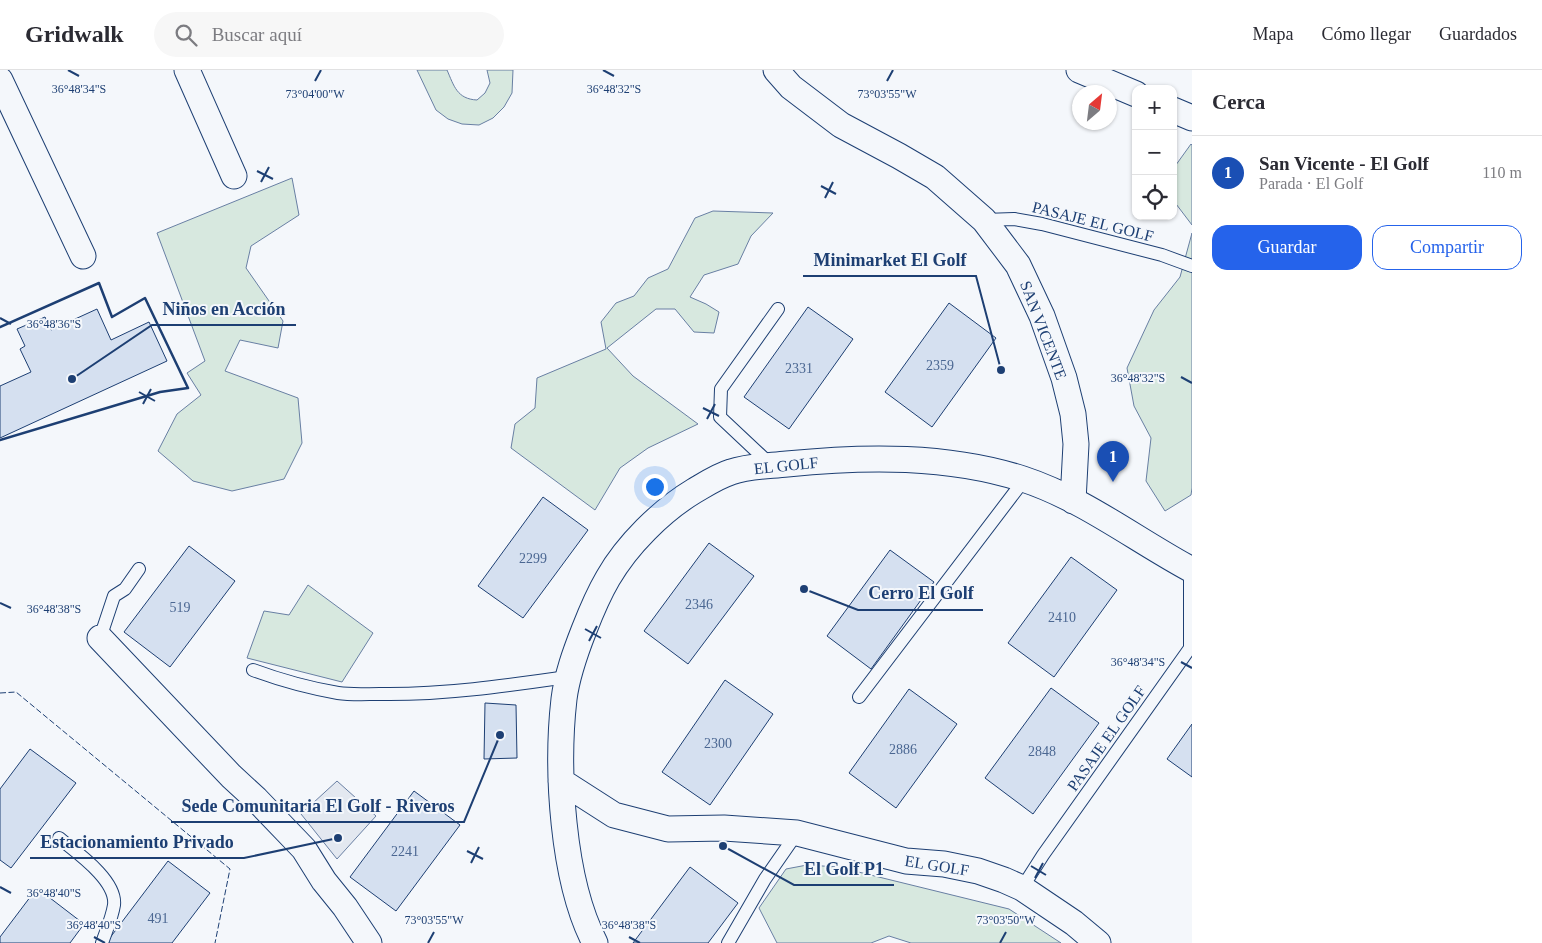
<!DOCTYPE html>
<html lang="es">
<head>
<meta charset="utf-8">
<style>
	body { margin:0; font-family:Georgia,serif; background:#f7f7f7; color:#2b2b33 }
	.controls { position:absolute; right:15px; top:15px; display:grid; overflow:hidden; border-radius:10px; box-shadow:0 1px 4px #0004 }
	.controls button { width:45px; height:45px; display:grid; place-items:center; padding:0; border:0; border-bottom:1px solid #e1e1e2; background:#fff; color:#2b2b33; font:25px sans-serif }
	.compass { position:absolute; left:1072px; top:15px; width:45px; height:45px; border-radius:50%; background:#fff; box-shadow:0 1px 4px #0004; rotate:28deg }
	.you { position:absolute; left:654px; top:416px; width:18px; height:18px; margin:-12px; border:4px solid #fff; border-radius:50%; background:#1a73e8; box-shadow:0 0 0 8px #1a73e833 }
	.badge { display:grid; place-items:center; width:32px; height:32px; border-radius:50%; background:#2563eb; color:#fff; font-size:16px; font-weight:700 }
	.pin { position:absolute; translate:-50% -41px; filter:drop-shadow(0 1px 2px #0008) }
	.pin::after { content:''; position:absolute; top:26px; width:18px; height:15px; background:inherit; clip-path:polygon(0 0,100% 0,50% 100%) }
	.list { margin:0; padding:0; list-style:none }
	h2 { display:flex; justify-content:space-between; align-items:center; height:65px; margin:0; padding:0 20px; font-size:21px }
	h2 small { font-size:16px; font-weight:400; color:#7c7c81 }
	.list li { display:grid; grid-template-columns:32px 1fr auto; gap:15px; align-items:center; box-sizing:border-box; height:75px; padding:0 20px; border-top:1px solid #e1e1e2 }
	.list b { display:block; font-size:19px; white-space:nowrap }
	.list p { margin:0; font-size:16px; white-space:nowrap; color:#7c7c81 }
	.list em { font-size:16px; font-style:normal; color:#7c7c81 }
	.actions { display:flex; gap:10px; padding:15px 20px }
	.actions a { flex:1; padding:11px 0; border:1px solid #2563eb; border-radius:15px; text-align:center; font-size:18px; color:#2563eb }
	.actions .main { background:#2563eb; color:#fff }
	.icon { flex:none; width:28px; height:28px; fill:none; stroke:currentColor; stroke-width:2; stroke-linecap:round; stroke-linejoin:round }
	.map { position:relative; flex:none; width:1192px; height:873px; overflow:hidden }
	header { display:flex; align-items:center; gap:30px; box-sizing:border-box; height:70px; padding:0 25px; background:#fff; border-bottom:1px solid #e1e1e2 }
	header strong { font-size:24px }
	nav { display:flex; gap:28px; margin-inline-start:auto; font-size:18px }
	.search { width:350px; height:45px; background:#f7f7f7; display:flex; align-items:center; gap:12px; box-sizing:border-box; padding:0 18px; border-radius:28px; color:#7c7c81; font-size:19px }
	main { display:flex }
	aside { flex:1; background:#fff }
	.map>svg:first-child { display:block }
</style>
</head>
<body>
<header>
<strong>Gridwalk</strong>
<div class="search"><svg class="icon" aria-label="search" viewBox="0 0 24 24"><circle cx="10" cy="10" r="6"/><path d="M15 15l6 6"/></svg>Buscar aquí</div>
<nav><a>Mapa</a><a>Cómo llegar</a><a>Guardados</a></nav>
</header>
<main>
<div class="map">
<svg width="1192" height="873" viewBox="0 0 1192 873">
	<rect width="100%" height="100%" fill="#f4f7fb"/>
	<!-- green -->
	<path fill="#d7e8df" stroke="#687fa3" d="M417 0H447C454 16 457 29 477 30L485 23 490 13 487 0H513L512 23 504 37 493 48 479 55 462 54 448 49 436 40Z
		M1191 74 1192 75V155L1173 130V99Z
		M292 108 299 145 251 176 246 198 283 251 278 278 240 270 225 301 298 328 302 373 284 409 232 421 193 411 158 381 177 344 201 325 187 303 205 291 157 163Z
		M713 141 773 143 751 166 738 194 704 205 690 227 706 234 719 242 714 263 694 262 675 239H656L607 278 633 306 698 354 648 378 620 398 595 440 511 378 515 354 535 338 537 308 606 279 601 252 616 233 634 226 648 208 668 199 695 148Z
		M1192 163V418L1191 425 1165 441 1146 411 1151 368 1134 336 1127 298 1154 240 1180 207Z
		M308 515 373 563 342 612 247 588 264 541 289 545Z
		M807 795 838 797 1009 839 1061 873H911L889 866 871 873H777L759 838 786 799Z"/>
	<!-- parking -->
	<path fill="#e3e8f0" stroke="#687fa3" d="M337 711 376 746 337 789 301 744Z"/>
	<!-- building -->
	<path fill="#d5e0f0" stroke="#1d3f73" d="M949 233 996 268 932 357 885 322Z
		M808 237 853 269 789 359 744 327Z
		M97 239 111 270 149 252 167 291 0 368V316L31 302 20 279 25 276 17 259 45 247 51 260Z
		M543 427 588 460 523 548 478 516Z
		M709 473 754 506 688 594 644 561Z
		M189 476 235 511 170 597 124 562Z
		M890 480 934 512 871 599 827 566Z
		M1071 487 1117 520 1054 607 1008 573Z
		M725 610 773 644 710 735 662 702Z
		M1051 618 1099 653 1033 744 985 708Z
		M909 619 957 654 896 738 849 703Z
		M485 633 516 635 517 688 484 689Z
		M1192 654V707L1167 689Z
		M30 679 76 713 11 798 0 790V719Z
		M414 721 460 755 396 841 350 807Z
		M168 791 210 823 172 873H106Z
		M690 797 738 833 708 873H633Z
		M37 818 84 854 70 873H0V867Z"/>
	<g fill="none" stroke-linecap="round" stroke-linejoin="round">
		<!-- lane casing -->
		<g stroke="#1d3f73" stroke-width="14">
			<path id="lane" d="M984 150 1014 149 1042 154 1162 185 1192 196
				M770 394 720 347 721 319 778 239
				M100 568 114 526 125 519 139 499
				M253 600C280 610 309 618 338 623 351 625 366 624 380 624 442 625 505 616 567 607
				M859 627 1024 410
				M59 768C76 782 117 810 114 835 112 848 106 861 102 873
				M1022 818 1043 785 1190 578V499
				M728 873 765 809 797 763"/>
		</g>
		<!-- street casing -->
		<g stroke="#1d3f73" stroke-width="27">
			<path id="street" d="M187 0 234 106
				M776 0 791 17 841 55 899 86 935 107 984 150 1018 195 1042 246 1064 308 1073 344 1076 374 1073 431
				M1079 0 1136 24
				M0 10 83 186
				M1173 40 1192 48
				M100 568 231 706 256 729 304 779 324 811 345 837 369 873
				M561 711 614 745 668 759 724 758 797 763 906 791 944 794 978 801 1004 810 1022 818 1074 853 1098 873
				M595 873C562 810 556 699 564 629 567 605 575 583 584 560 591 542 598 525 608 508 627 475 661 441 694 421 706 414 718 406 731 402 748 396 769 396 787 394 866 386 948 385 1023 409 1084 429 1136 470 1192 500"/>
		</g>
		<!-- lane -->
		<use href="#lane" stroke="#f4f7fb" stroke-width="12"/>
		<!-- street -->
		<use href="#street" stroke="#f4f7fb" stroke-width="25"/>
		<!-- fence -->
		<path stroke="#1d3f73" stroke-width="1" stroke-dasharray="6 2.5" stroke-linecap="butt" d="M0 623 16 622 230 799 215 873"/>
		<!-- wall -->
		<path stroke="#1d3f73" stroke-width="2.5" d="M0 257 99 213 112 247 145 228 188 318 160 322 0 370"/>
	</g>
	<!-- ticks -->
	<path fill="none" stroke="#1d3f73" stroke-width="2" d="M68 0 79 6M603 0 614 6M315 11 321 0M887 11 893 0M257 101 273 109M261 112 269 97M821 116 836 124M825 128 833 112M0 248 11 254M1181 307 1192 313M139 322 155 331M143 334 151 319M703 338 719 346M707 349 715 334M0 533 11 538M585 559 601 568M589 571 597 556M1181 592 1192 598M467 781 483 789M471 793 479 777M1031 796 1046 805M1035 808 1043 793M0 817 11 823M94 867 105 873M629 867 640 873M428 873 434 862M1000 873 1006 862"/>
	<g text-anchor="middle" stroke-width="4" stroke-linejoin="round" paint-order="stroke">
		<!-- number labels -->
		<g font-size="14" fill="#4b6792">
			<text x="940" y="300">2359</text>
			<text x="799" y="303">2331</text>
			<text x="533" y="493">2299</text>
			<text x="699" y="539">2346</text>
			<text x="180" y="542">519</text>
			<text x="1062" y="552">2410</text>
			<text x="718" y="678">2300</text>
			<text x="903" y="684">2886</text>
			<text x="1042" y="686">2848</text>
			<text x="405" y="786">2241</text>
			<text x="158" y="853">491</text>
		</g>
		<!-- street labels -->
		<g font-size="16" fill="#1d3f73" stroke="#f4f7fb">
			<text transform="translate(1093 151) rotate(14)" y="6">PASAJE EL GOLF</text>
			<text transform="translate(1044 260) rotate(69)" y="6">SAN VICENTE</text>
			<text transform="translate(786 395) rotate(-6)" y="6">EL GOLF</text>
			<text transform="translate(1106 668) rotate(-55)" y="6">PASAJE EL GOLF</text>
			<text transform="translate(937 795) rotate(9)" y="6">EL GOLF</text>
		</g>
	</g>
	<g font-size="12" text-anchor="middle" fill="#1d3f73" stroke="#f4f7fb" stroke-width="4" stroke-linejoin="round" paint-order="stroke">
		<text x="614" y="23">36°48'32"S</text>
		<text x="79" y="23">36°48'34"S</text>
		<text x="887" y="28">73°03'55"W</text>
		<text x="315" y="28">73°04'00"W</text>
		<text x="54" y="258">36°48'36"S</text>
		<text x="1138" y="312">36°48'32"S</text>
		<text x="54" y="543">36°48'38"S</text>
		<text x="1138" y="596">36°48'34"S</text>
		<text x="54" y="827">36°48'40"S</text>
		<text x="434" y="854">73°03'55"W</text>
		<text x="1006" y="854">73°03'50"W</text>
		<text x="94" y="859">36°48'40"S</text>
		<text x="629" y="859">36°48'38"S</text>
	</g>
	<!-- callouts -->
	<path fill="none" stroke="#1d3f73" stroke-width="2" d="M1001 300L976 206H803M72 309L152 255H296M804 519L858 540H983M500 665L464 752H171M338 768L244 788H30M723 776L794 815H894"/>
	<g fill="#1d3f73" stroke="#f4f7fb" stroke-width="2">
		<circle cx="1001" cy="300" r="5"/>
		<circle cx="72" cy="309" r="5"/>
		<circle cx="804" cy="519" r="5"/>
		<circle cx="500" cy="665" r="5"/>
		<circle cx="338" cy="768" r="5"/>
		<circle cx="723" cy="776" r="5"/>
	</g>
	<g font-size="18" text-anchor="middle" font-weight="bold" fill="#1d3f73" stroke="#f4f7fb" stroke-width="4" stroke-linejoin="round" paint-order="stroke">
		<text x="890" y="196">Minimarket El Golf</text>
		<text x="224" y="245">Niños en Acción</text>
		<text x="921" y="529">Cerro El Golf</text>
		<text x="318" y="742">Sede Comunitaria El Golf - Riveros</text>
		<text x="137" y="778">Estacionamiento Privado</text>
		<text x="844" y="805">El Golf P1</text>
	</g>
</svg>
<div class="controls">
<button>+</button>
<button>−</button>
<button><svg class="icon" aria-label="locate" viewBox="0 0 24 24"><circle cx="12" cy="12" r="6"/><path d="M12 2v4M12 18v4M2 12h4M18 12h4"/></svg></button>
</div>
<svg class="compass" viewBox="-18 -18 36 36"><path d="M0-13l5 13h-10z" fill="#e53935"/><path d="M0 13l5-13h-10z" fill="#7c7c81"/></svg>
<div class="you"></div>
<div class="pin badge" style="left:1113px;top:412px;background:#1a4fb4">1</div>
</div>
<aside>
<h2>Cerca<small></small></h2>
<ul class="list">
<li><span class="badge" style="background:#1a4fb4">1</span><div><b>San Vicente - El Golf</b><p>Parada · El Golf</p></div><em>110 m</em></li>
</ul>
<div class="actions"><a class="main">Guardar</a><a>Compartir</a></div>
</aside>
</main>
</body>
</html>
